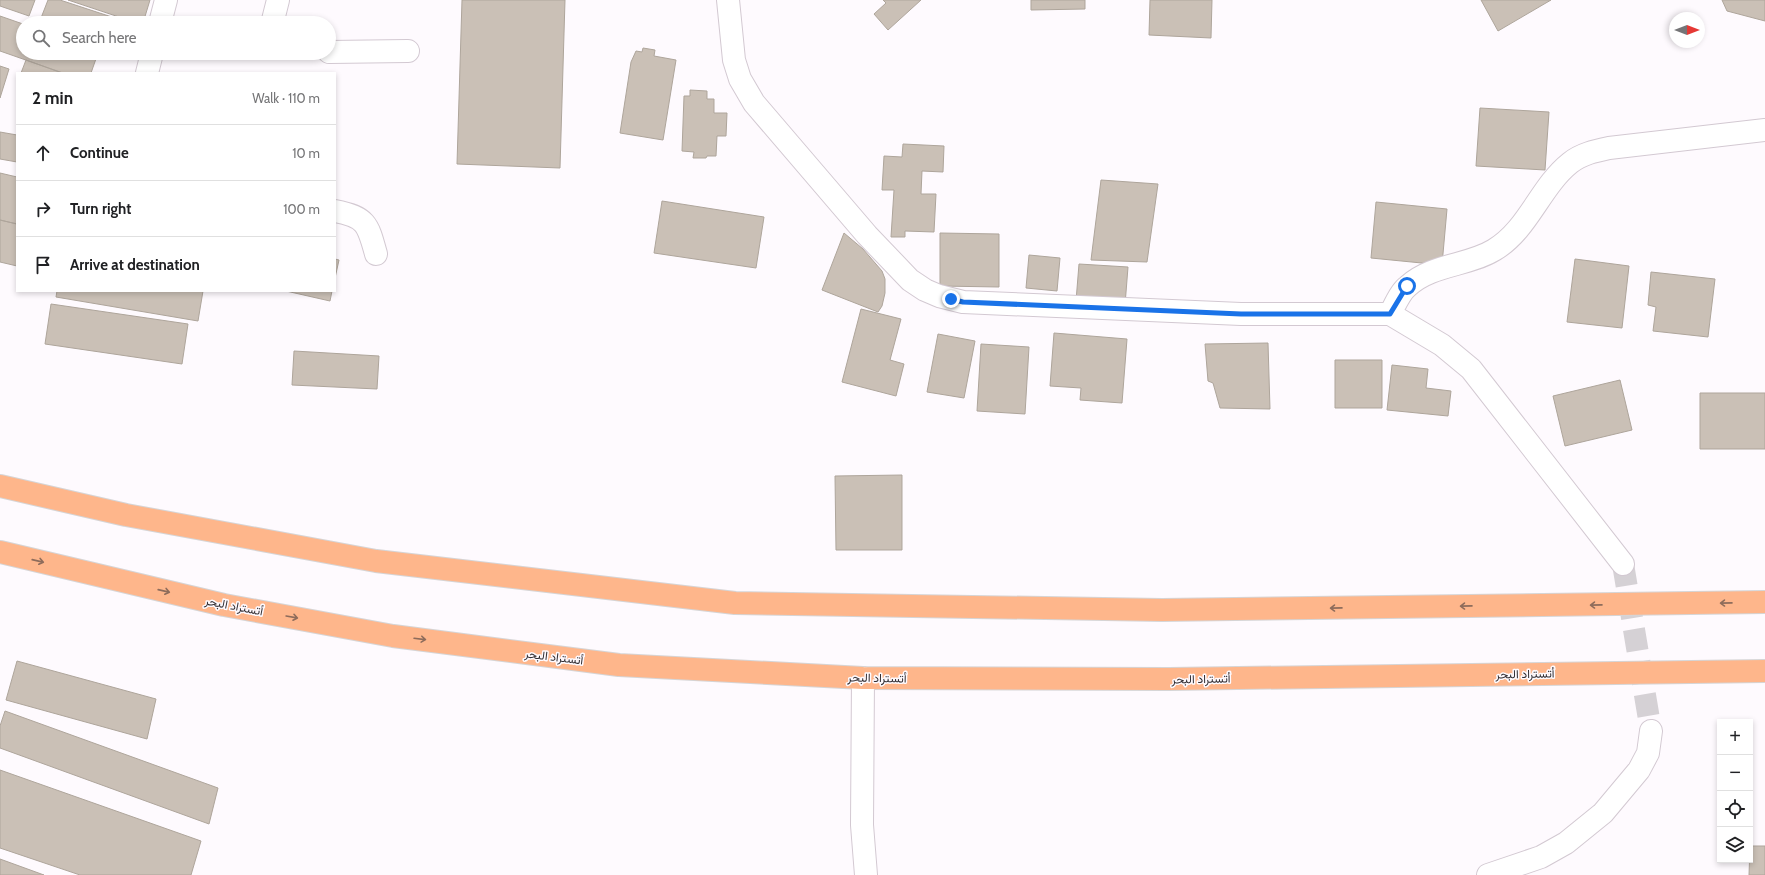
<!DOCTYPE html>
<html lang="en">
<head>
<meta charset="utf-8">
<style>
	body { margin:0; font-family:Cabin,Vazirmatn,sans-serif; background:#f6f6f6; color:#202124 }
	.controls { position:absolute; right:12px; bottom:12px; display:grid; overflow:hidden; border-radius:0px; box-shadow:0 2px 6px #0003 }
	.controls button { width:36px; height:36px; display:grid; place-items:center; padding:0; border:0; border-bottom:1px solid #e0e0e0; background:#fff; color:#202124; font:20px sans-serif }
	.compass { position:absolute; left:1669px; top:12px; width:36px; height:36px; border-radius:50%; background:#fff; box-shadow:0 2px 6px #0003; rotate:90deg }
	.stop { position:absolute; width:12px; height:12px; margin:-9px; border:3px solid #1a73e8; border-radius:50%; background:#fff }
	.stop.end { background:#1a73e8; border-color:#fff; box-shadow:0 1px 4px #0008 }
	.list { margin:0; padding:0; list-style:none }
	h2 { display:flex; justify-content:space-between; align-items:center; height:52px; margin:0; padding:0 16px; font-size:17px }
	h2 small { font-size:13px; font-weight:400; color:#757577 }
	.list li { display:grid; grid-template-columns:26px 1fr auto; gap:12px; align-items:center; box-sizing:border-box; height:56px; padding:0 16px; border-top:1px solid #e0e0e0 }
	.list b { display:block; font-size:15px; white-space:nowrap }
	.list em { font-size:13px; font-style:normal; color:#757577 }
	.icon { flex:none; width:22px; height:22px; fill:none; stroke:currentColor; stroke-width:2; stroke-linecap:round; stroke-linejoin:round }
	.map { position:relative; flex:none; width:1765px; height:875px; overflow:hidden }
	.search { position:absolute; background:#fff; box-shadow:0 2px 6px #0003; left:16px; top:16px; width:320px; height:44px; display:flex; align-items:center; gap:10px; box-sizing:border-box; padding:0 14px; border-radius:22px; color:#757577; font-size:15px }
	.panel { position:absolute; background:#fff; box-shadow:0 2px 6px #0003; left:16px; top:72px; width:320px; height:220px; border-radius:0px }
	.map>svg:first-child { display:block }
</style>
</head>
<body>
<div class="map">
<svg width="1765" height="875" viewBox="0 0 1765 875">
	<rect width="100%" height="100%" fill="#fefafe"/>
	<!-- building -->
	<path fill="#cac0b6" stroke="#aea59b" d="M0 0H35L29 16 0 6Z
		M48 0H60L130 23H57L41 18Z
		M68 0H150L143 23H137Z
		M462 0H565L560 168 457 164Z
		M883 0H921L888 30 874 14 886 3Z
		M1031 0H1085V9L1031 10Z
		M1150 0H1212L1211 38 1149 35Z
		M1481 0H1551L1498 31Z
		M1722 0H1765V21L1727 11Z
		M0 16 23 24V53H98L91 73H63L0 51Z
		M643 48 655 50 654 56 676 60 663 140 620 133 631 62 636 51 642 52Z
		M26 60 62 73H21Z
		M0 66 9 69 0 98Z
		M690 90 707 91V99H714V113H727L726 136H717L716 156H707L706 158H693L694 152 682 151 684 96H690Z
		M1480 108 1549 112 1545 170 1476 166Z
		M0 132 17 135V162L0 159Z
		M903 144 944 146 943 172 922 171 921 194H936L934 232 905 231V237H891L894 190H882L884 156 902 157Z
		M0 173 17 177V224L0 220Z
		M1101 180 1158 184 1147 262 1091 260Z
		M662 201 764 217 756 268 654 253Z
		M1376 202 1447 209 1442 265 1371 258Z
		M0 220 17 224V266L0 262Z
		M844 233 863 249 882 271 885 279V293L882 306 878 312 822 290Z
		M940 233 999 234V287L940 286Z
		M1029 255 1060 258 1057 291 1026 288Z
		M335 259 339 260 335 278Z
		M1575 259 1629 266 1622 328 1567 322Z
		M1079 264 1128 267 1125 305 1076 301Z
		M1651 272 1715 279 1708 337 1653 331 1656 307 1648 305Z
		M57 291H203L198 321 56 297Z
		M286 291H332L330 301Z
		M51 304 188 324 182 364 45 344Z
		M861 309 901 319 890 360 904 364 896 396 842 382Z
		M1054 333 1127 339 1122 403 1080 400 1081 388 1050 386Z
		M938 334 975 341 964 398 927 392Z
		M1268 343 1270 409 1220 408 1213 383 1208 381 1205 344Z
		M981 344 1029 347 1025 414 977 411Z
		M294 351 379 356 377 389 292 385Z
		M1335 360H1382V408H1335Z
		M1392 365 1428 369 1426 388 1451 391 1448 416 1387 410Z
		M1620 380 1632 430 1565 446 1553 396Z
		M1700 393H1765V449H1700Z
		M902 475V550H836L835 476Z
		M17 661 156 699 147 739 6 700Z
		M5 711 218 788 209 824 0 748V726Z
		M0 770 201 841 191 875H80L0 848Z
		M1750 846H1765V875H1749Z
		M0 859 44 875H0Z"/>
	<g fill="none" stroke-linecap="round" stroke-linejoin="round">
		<!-- minor-tunnel -->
		<path stroke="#d5d1d5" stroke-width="22" stroke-dasharray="22 11" stroke-linecap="butt" d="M1623 564 1651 731"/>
		<!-- minor casing -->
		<g stroke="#d3c9d2" stroke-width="24">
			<path id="minor" d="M728 0 734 60 740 79 754 103 867 235 910 280 925 290 939 296 963 302 1241 314H1390L1442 345 1471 369 1623 564
				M160 23 166 0
				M274 23 273 20 278 0
				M329 52 408 51
				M147 73 152 53
				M335 211C367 217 368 225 376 254
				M1390 314C1395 305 1400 292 1408 286 1432 264 1468 266 1494 250 1528 230 1540 187 1570 163 1581 154 1595 151 1609 148L1765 130
				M863 678 862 825 866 875
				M1488 875 1541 857 1566 843 1603 813 1639 770 1648 753 1651 731"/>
		</g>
		<!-- motorway casing -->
		<g stroke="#d6d5d6" stroke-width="24">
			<path id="motorway" d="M0 486 126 515 376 561 735 603 1162 610 1765 602
				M0 552 224 605 393 636 619 665 863 678 1169 679 1765 671"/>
		</g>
		<!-- minor -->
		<use href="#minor" stroke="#fff" stroke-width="22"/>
		<!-- motorway -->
		<use href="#motorway" stroke="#feb68b" stroke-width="22"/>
	</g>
	<!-- one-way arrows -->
	<defs><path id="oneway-shaft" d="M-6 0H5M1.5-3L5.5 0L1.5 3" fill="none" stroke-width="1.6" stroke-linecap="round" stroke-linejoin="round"/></defs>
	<g stroke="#8e6c5b">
		<use href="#oneway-shaft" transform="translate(38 561) rotate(13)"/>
		<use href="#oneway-shaft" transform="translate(164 591) rotate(13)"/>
		<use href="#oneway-shaft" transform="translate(1726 603) rotate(179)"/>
		<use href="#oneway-shaft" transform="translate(1596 605) rotate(179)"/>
		<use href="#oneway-shaft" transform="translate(1466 606) rotate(179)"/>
		<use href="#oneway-shaft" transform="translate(1336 608) rotate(179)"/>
		<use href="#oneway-shaft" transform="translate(292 617) rotate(10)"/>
		<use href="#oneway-shaft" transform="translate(420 639) rotate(7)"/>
	</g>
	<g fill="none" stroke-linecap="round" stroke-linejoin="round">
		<!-- route -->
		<path stroke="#1a73e8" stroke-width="5" d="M951 299 963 302 1241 314H1390L1407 286"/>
	</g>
	<g text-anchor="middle" stroke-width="3" stroke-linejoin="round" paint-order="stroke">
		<!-- street labels -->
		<g font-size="12" fill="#332f33" stroke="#fefafe">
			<text transform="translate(234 606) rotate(11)" y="4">أتستراد البحر</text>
			<text transform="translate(554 657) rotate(7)" y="4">أتستراد البحر</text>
			<text transform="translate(1525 674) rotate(-1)" y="4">أتستراد البحر</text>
			<text transform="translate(877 678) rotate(1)" y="4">أتستراد البحر</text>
			<text transform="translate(1201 679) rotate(-1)" y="4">أتستراد البحر</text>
		</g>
	</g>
</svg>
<div class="controls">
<button>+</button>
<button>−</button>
<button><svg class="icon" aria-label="locate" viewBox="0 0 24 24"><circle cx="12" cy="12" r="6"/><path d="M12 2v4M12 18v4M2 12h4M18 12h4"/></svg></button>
<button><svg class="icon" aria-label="layers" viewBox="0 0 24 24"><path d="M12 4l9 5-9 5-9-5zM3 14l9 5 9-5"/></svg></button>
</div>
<svg class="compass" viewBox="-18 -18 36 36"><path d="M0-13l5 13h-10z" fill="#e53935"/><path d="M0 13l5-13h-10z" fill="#757577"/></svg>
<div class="stop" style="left:1407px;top:286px"></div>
<div class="stop end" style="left:951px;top:299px"></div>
<div class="search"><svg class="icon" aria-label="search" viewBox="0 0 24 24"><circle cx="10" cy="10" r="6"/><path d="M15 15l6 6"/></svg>Search here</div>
<section class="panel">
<h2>2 min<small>Walk · 110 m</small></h2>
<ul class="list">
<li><svg class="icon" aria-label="ahead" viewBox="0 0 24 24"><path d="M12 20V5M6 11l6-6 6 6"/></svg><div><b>Continue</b></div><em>10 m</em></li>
<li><svg class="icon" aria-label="right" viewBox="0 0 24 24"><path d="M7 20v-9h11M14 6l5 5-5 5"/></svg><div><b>Turn right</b></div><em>100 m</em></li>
<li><svg class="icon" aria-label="arrive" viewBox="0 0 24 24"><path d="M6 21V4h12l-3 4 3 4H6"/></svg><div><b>Arrive at destination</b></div></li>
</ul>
</section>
</div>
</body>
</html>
